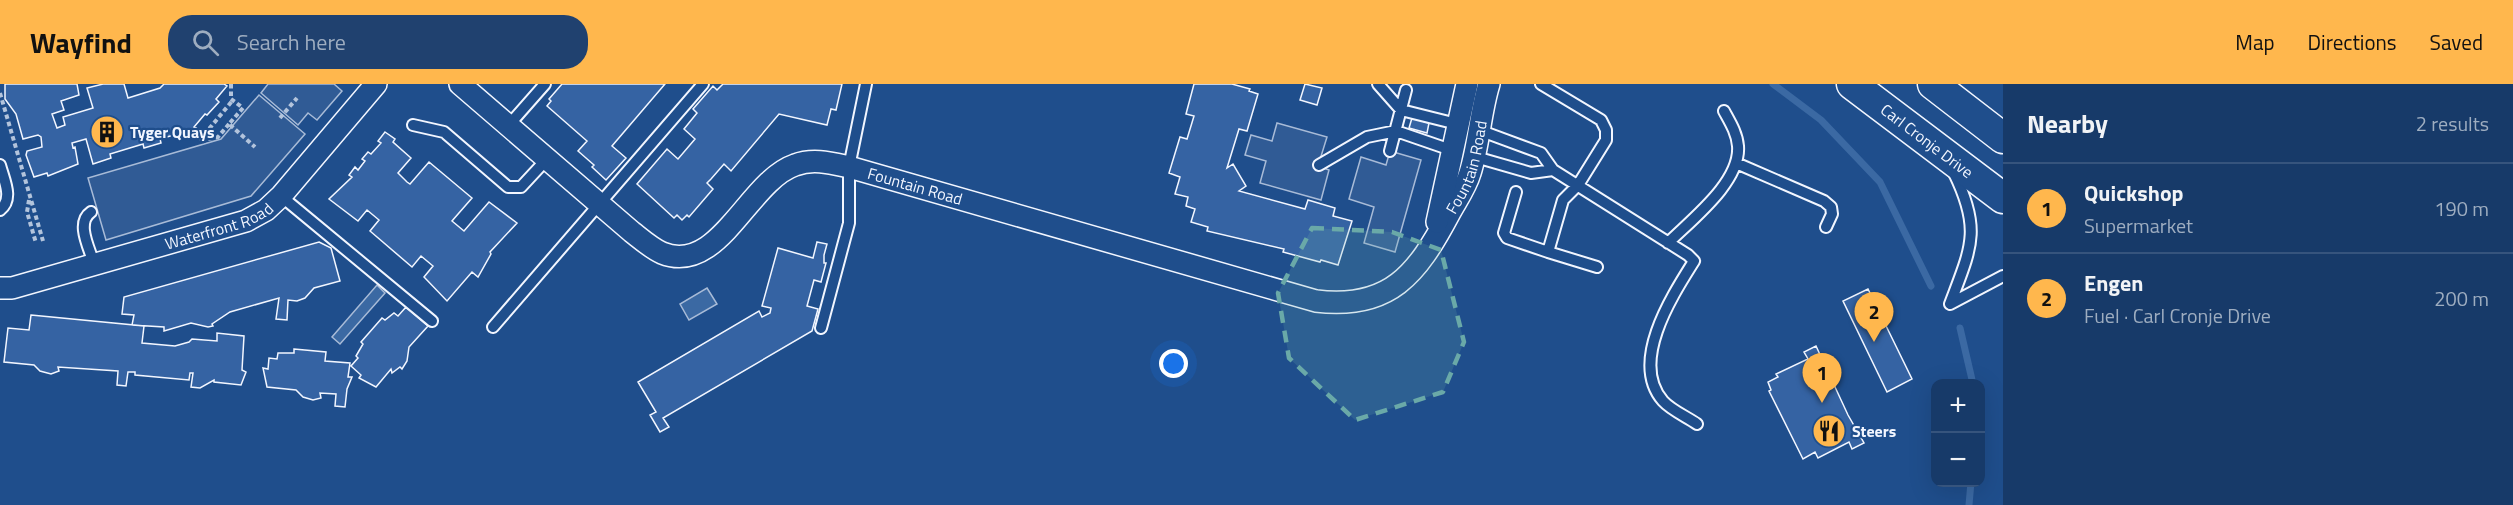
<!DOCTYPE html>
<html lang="en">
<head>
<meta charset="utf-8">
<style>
	body { margin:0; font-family:"Titillium Web",sans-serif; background:#20416f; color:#f1f3f6 }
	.controls { position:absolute; right:18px; bottom:18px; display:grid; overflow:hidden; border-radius:12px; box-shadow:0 6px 24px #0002 }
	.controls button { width:54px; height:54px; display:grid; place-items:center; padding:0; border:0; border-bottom:2px solid #36547d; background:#173a69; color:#f1f3f6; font:30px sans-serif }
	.you { position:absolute; left:1174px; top:280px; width:21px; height:21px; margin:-15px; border:4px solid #fff; border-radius:50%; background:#1a73e8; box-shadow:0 0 0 9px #1a73e833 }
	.badge { display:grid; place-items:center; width:39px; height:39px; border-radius:50%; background:#ffb74d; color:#111; font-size:20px; font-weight:700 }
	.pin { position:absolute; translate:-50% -50px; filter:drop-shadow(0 2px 3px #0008) }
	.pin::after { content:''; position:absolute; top:32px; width:21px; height:18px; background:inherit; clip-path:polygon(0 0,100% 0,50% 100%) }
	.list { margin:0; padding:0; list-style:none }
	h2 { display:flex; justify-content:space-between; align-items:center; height:78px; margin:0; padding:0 24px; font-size:26px }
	h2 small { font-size:20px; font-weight:400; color:#9eadc0 }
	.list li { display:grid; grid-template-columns:39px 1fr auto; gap:18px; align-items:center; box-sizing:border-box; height:90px; padding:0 24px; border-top:2px solid #36547d }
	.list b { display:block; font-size:22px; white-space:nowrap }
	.list p { margin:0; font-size:20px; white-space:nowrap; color:#9eadc0 }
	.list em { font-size:20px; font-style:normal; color:#9eadc0 }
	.icon { flex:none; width:33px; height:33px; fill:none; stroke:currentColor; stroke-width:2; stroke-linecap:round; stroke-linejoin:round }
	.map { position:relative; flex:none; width:2003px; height:421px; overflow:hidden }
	header { display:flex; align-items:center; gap:36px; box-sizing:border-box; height:84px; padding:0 30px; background:#ffb74d; color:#111 }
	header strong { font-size:28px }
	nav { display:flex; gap:33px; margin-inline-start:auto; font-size:21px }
	.search { width:420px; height:54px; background:#20416f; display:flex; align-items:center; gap:15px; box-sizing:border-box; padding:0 21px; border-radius:24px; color:#9eadc0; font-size:22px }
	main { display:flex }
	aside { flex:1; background:#173a69 }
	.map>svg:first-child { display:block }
</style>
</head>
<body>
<header>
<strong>Wayfind</strong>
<div class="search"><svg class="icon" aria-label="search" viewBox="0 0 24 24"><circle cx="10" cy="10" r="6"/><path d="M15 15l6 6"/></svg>Search here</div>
<nav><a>Map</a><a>Directions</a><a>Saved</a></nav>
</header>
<main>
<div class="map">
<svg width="2003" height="421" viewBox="0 0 2003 421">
	<rect width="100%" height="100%" fill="#1f4e8c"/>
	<!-- parking -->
	<path fill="#305b95" stroke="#a8bbd7" stroke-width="1.5" d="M268 0H334L342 7 317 36 308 29 298 41 261 9Z
		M259 11 305 50 251 112 106 156 88 94 221 55Z
		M1277 39 1327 53 1318 82 1329 86 1321 116 1260 99 1266 77 1245 71 1251 51 1272 57Z
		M1390 67 1421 76 1395 168 1364 159 1374 123 1349 115 1361 73 1386 81Z"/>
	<!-- water -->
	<path fill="#3b69a3" stroke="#a8bbd7" stroke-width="1.5" d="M377 201 385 209 340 260 332 253Z
		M707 204 717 220 689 236 680 220Z"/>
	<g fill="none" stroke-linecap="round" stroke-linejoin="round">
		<!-- stream -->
		<path stroke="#3b69a3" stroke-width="7" d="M1773 0 1821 36 1880 98 1931 202
			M1960 244 1973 300
			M1969 421 1971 398"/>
	</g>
	<!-- building -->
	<path fill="#3563a3" stroke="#f2f6ff" stroke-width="1.5" d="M5 0H77L79 11 61 17 64 26 52 30 57 44 65 41 63 33 93 24 87 4 103 0H124L128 14 160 4 164 0H224L227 2 216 15 219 18 207 31 205 30 194 43 196 44 190 50 178 54 177 50 160 55 161 59 144 64 143 60 110 70 111 74 93 80 86 55 72 59 73 64 75 63 78 80 48 92 47 89 34 93 26 71 27 67 42 63 41 53 38 51 23 55 16 30 5 15Z
		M562 0H665L612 62 626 74 606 96 592 83 594 81 578 67 587 57 547 22 551 17 549 15Z
		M723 0H842L836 26 831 25 827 41 779 30 731 87 724 80 711 95 707 99 713 105 689 133 687 131 682 136 677 131 674 134 637 100 667 65 678 75 695 55 684 45 697 29 693 25 713 2 717 6Z
		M1194 0H1232L1250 5 1249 7 1258 10 1247 47 1239 45 1227 84 1233 80 1246 102 1239 107 1305 125 1308 116 1335 124 1333 132 1352 137 1338 181 1321 176 1320 178 1283 168 1284 165 1207 147 1208 143 1191 138 1195 125 1186 122 1188 113 1175 110 1180 93 1169 89 1180 53 1187 55 1194 32 1186 30Z
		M1305 0 1322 4 1317 21 1300 16Z
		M1412 34 1429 39 1427 49 1409 44Z
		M385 48 395 55 393 58 411 74 398 89 407 98 410 100 429 78 472 114 452 137 464 147 489 118 517 139 490 168 491 170 478 193 472 188 447 217 424 193 433 182 421 172 412 183 370 147 379 136 367 126 358 137 329 115 352 93 349 91 355 83 358 86 365 77 362 75 368 68 371 70 381 59 378 57Z
		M319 158 331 164 340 197 314 204 305 214 297 217 288 216 287 236 276 235 279 214 230 228 212 240 213 242 208 243 191 239 164 247V243L132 241 134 231 122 230 124 213Z
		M817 158 827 160 824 171V179H826L821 198 814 196 807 222 818 225 812 247 663 334 669 343 660 348 650 331 656 328 638 298 759 227 762 233 770 229 771 224 762 222 778 164 813 174Z
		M1868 205 1912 295 1887 308 1843 217Z
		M406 223 428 242 409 263 407 277 402 285 400 283 392 289 391 285 376 303 359 294 361 291 351 282 358 274 356 272 363 260 361 258 382 234 385 236 394 229 398 232Z
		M31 231 144 242 142 259 175 262 189 258 192 255 217 257V249L244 252 242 286 246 288 241 301 214 298V296L200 304 191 303 193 289H190L189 296 135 291V288H128L126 302 117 301 118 287 58 283 59 287 51 290 40 287 34 281 4 278 8 244 29 246Z
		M1816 262 1848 331 1864 359 1852 365 1849 358 1818 374 1815 368 1803 375 1769 307 1771 306 1768 298 1778 293 1776 290 1808 275 1804 268Z
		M294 265 326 268 325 277 350 279 348 293H352L347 305 345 323 335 322 336 310 320 309 321 314 313 316 303 313 296 306 267 303 263 284 268 285 269 274 277 275 278 269H294Z"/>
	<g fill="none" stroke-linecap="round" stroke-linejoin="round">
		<!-- lane casing -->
		<g stroke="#f2f6ff" stroke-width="14">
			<path id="lane" d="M1378 0 1401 26 1461 41
				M413 41 444 48 508 103H521L547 75
				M508 42 545 0
				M1476 45 1541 69 1553 86 1688 171 1694 177C1672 212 1629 278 1663 317 1671 326 1687 333 1697 340
				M1390 67 1406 6
				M1472 72 1531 89 1553 86
				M1736 79 1824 117 1831 123 1832 130 1826 143
				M0 81C4 96 14 115 0 126
				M1319 81 1367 53 1396 47 1454 67
				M1516 108 1504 149 1507 154 1548 168 1563 116 1578 101 1606 56V46L1601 36 1541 0
				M281 112 432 237
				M91 128C75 139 90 165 94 180
				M1668 159C1691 136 1741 98 1738 62 1737 49 1730 38 1724 27
				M1548 168 1597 183
				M1950 220C1971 164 1982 146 1954 89
				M1950 220 2003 192
				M493 243 703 0
				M821 244 849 139V83L866 0"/>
		</g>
		<!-- street casing -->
		<g stroke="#f2f6ff" stroke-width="24">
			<g id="street">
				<path id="s1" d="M460 0 632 148C641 155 651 164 662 169 719 192 748 97 795 81 813 74 831 79 849 83L1316 217C1390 226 1417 190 1449 130 1456 117 1466 103 1470 89 1479 61 1480 29 1489 0"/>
				<path d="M1437 138 1467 0"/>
				<path id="s2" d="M0 204H12L246 137 266 126 281 112 376 0"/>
			</g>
		</g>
		<!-- secondary casing -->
		<g stroke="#f2f6ff" stroke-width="33">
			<g id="secondary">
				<path id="s3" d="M1852 0 2003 114"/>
				<path d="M1933 0 2003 54"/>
			</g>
		</g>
		<!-- path -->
		<path stroke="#b3c4dc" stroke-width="4" stroke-dasharray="4.5 3" stroke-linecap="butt" d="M231 0V15L243 24 229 40 255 63
			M0 9 43 157
			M280 34 297 14
			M229 40 218 53 199 57 233 16
			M29 116 27 128 36 159"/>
		<!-- lane -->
		<use href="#lane" stroke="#1f4e8c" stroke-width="10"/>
		<!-- street -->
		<use href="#street" stroke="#1f4e8c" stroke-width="21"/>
		<!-- secondary -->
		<use href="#secondary" stroke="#1f4e8c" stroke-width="30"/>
	</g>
	<!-- marked area -->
	<path fill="#6aa9a8" fill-opacity="0.2" stroke="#6aa9a8" stroke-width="4.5" stroke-dasharray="12 8" stroke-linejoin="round" d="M1312 144 1392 148 1441 166 1464 258 1443 308 1355 336 1289 274 1278 209Z"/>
	<!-- icons -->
	<defs>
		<g id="building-disc" transform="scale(1.725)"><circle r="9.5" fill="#ffb74d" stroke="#1f4e8c"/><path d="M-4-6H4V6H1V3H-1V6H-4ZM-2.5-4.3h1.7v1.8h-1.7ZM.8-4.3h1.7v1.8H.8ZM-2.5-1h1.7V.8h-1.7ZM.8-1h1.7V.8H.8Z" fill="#111"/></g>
		<g id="restaurant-disc" transform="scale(1.725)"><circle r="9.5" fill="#ffb74d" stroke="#1f4e8c"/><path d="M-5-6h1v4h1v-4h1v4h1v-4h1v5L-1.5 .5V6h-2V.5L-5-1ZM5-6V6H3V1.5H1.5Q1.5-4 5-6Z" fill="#111"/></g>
	</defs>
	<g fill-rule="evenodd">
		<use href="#building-disc" x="107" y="48"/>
		<use href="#restaurant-disc" x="1829" y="347"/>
	</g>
	<g text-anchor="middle" stroke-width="4.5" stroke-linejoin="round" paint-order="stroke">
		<!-- poi labels -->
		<g font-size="16" font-weight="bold" fill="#f2f6ff" stroke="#1f4e8c" text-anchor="start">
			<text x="130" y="54">Tyger Quays</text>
			<text x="1852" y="353">Steers</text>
		</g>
		<!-- street labels -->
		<g font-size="16" fill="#f2f6ff" stroke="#1f4e8c">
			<text dy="6" stroke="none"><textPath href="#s3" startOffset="94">Carl Cronje Drive</textPath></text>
			<text dy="6" stroke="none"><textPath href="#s1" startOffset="1197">Fountain Road</textPath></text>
			<text dy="6" stroke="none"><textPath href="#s1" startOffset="556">Fountain Road</textPath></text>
			<text dy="6" stroke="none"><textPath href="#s2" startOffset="228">Waterfront Road</textPath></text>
		</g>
	</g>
</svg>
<div class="controls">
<button>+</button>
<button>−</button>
</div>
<div class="you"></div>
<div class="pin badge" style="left:1822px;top:319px">1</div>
<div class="pin badge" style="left:1874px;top:258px">2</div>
</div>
<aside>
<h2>Nearby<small>2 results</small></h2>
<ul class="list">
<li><span class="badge">1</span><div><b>Quickshop</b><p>Supermarket</p></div><em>190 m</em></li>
<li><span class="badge">2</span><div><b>Engen</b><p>Fuel · Carl Cronje Drive</p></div><em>200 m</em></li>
</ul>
</aside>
</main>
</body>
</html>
